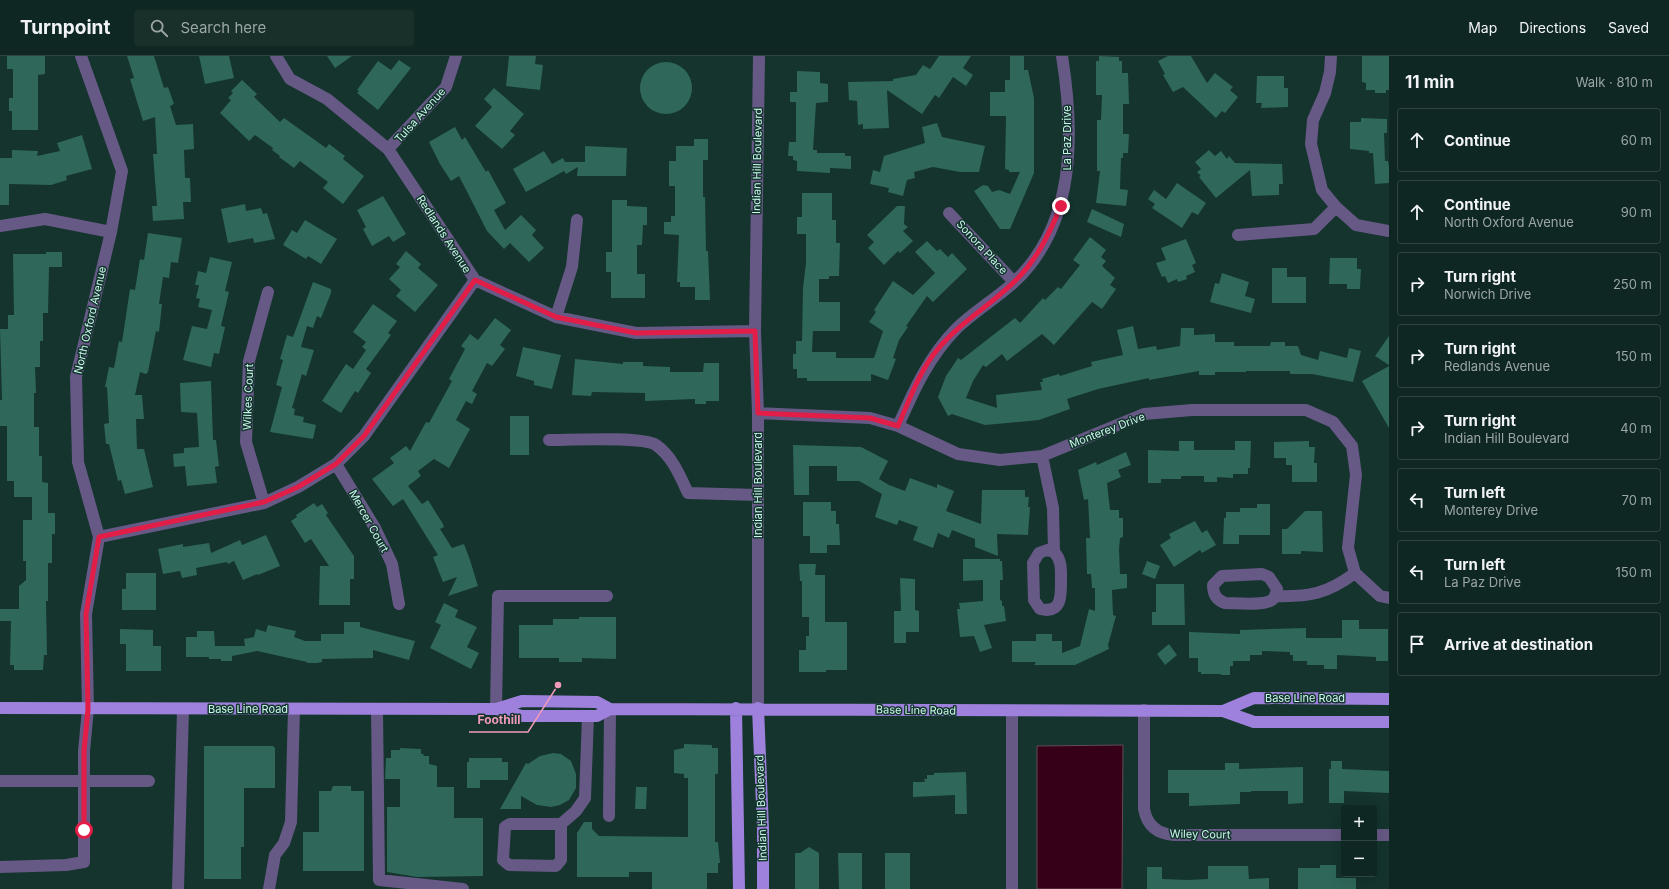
<!DOCTYPE html>
<html lang="en">
<head>
<meta charset="utf-8">
<style>
	body { margin:0; font-family:Inter,sans-serif; background:#182f2a; color:#f1f3f6 }
	.controls { position:absolute; right:12px; bottom:12px; display:grid; overflow:hidden; border-radius:4px; box-shadow:0 4px 16px #0002 }
	.controls button { width:36px; height:36px; display:grid; place-items:center; padding:0; border:0; border-bottom:1px solid #2f4440; background:#0f2722; color:#f1f3f6; font:20px sans-serif }
	.stop { position:absolute; width:12px; height:12px; margin:-9px; border:3px solid #e11d48; border-radius:50%; background:#fff }
	.stop.end { background:#e11d48; border-color:#fff; box-shadow:0 1px 4px #0008 }
	.list { margin:0; padding:0; list-style:none }
	h2 { display:flex; justify-content:space-between; align-items:center; height:52px; margin:0; padding:0 16px; font-size:17px }
	h2 small { font-size:13px; font-weight:400; color:#9ba5a5 }
	.list li { display:grid; grid-template-columns:26px 1fr auto; gap:12px; align-items:center; box-sizing:border-box; height:64px; margin:0 8px 8px; padding:0 8px; border:1px solid #2f4440; border-radius:4px }
	.list b { display:block; font-size:15px; white-space:nowrap }
	.list p { margin:0; font-size:13px; white-space:nowrap; color:#9ba5a5 }
	.list em { font-size:13px; font-style:normal; color:#9ba5a5 }
	.icon { flex:none; width:22px; height:22px; fill:none; stroke:currentColor; stroke-width:2; stroke-linecap:round; stroke-linejoin:round }
	.map { position:relative; flex:none; width:1389px; height:833px; overflow:hidden }
	header { display:flex; align-items:center; gap:24px; box-sizing:border-box; height:56px; padding:0 20px; background:#0f2722; border-bottom:1px solid #2f4440 }
	header strong { font-size:19px }
	nav { display:flex; gap:22px; margin-inline-start:auto; font-size:14px }
	.search { width:280px; height:36px; background:#182f2a; display:flex; align-items:center; gap:10px; box-sizing:border-box; padding:0 14px; border-radius:4px; color:#9ba5a5; font-size:15px }
	main { display:flex }
	aside { flex:1; background:#0f2722 }
	.map>svg:first-child { display:block }
</style>
</head>
<body>
<header>
<strong>Turnpoint</strong>
<div class="search"><svg class="icon" aria-label="search" viewBox="0 0 24 24"><circle cx="10" cy="10" r="6"/><path d="M15 15l6 6"/></svg>Search here</div>
<nav><a>Map</a><a>Directions</a><a>Saved</a></nav>
</header>
<main>
<div class="map">
<svg width="1389" height="833" viewBox="0 0 1389 833">
	<rect width="100%" height="100%" fill="#14342d"/>
	<!-- water -->
	<path fill="#370019" stroke="#634a58" d="M1123 689 1122 833H1037V690Z"/>
	<!-- building -->
	<path fill="#2f675b" d="M7 0H45V18L38 19V74H12V55H9V42H13V13H7Z
		M127 0H154L164 32 168 31 174 48 170 50 176 69 193 68 194 93 184 94 185 122H190L191 146H183L184 163 153 165 152 150H157L153 98H157L155 61 143 65 130 23 134 22Z
		M199 0H229L234 22 205 28Z
		M327 0H352L335 12Z
		M509 0H536L535 8 543 9 540 34 506 30Z
		M939 0H971L963 12 973 19 966 30 953 21 939 42 935 39 922 58 887 34 889 72 863 73V68L858 69 857 45 849 44 848 26 893 25V23L916 19 923 9 930 13Z
		M1010 0H1024V14H1028L1034 42V117L1010 173H1000L974 135 983 129 988 130 992 136 999 134 1010 138 1020 116H1009V114L1005 113 1006 60H990V36H1005V24H1010Z
		M1099 0 1119 1V5H1122V17H1128L1129 48H1123V78H1129L1128 97H1123V102H1121L1120 133 1128 134 1126 150 1096 147 1100 115H1097V64H1101L1102 39H1096V5H1099Z
		M1168 0H1191L1207 27 1215 17 1233 31 1230 34 1238 41 1225 57 1222 55 1216 62 1183 31 1173 36 1163 19 1165 18 1158 5Z
		M1362 0H1389V34H1386V37H1375V34H1366V27L1362 26Z
		M399 4 411 12 378 54 357 37 359 35 357 34 378 5 391 14Z
		M640 32a26 26 0 1 1 52 0a26 26 0 1 1-52 0Z
		M797 15 820 16V27L828 28V46L816 47 813 94H817V97H845V100H851V113L830 112V117L797 115V105L793 104V100H788L789 86H796V46H790V36H797Z
		M1257 20H1284V32H1288V51L1261 52 1262 47H1256Z
		M242 24 257 38 254 41 280 66 284 62 326 92 329 88 345 100 343 103 364 120 343 148 323 132 328 126 300 105 294 112 279 101 280 100 272 94 273 92 255 79 249 85 220 57 231 44 228 42 233 37 231 35Z
		M494 32 524 58 510 75 515 79 502 93 475 70 492 51 484 43Z
		M1361 62 1387 63V77H1384L1385 105H1388L1389 110V127L1375 128 1373 97H1369V95L1350 93V66H1361Z
		M937 67 942 81 985 90 979 116H960L933 111 914 116 915 122 907 124 903 140 888 136 889 132 870 128 873 114 880 116 884 100 925 87 922 71Z
		M455 71 462 84 465 81 486 116 488 114 506 147 494 154 505 174 521 159 536 174 532 179 544 192 529 206 510 187 504 193 487 175 459 120 451 125 440 108 429 86Z
		M82 79 92 113 66 120 67 124 51 129 9 128V149H0V102H12V94L38 95 37 100 60 95 57 87Z
		M694 83H708V104H703V141H705L706 195H708L710 244H695V231H680V226H677L679 179 664 178V166H671V160H675V130H669V105H676V90H694Z
		M585 90 627 92 626 120H577L578 111 566 118 564 115 526 136 513 113 544 95 552 108 563 102 565 106H585Z
		M1209 94 1215 100 1221 95 1227 103 1229 100 1235 107 1282 108 1283 128H1279V139L1252 140 1250 114 1216 142 1199 121 1201 120 1197 116 1201 113 1195 106Z
		M1177 127 1206 147 1198 159 1192 156 1182 172 1152 152 1155 148 1148 143 1154 134 1166 143Z
		M802 137H832V164H836V187H840L839 220H829V223H819V246H840V275H813L812 296H836V302H874L883 275 869 266 876 256 874 254 893 225 913 239 935 217 915 196 927 185 937 195 940 193 948 201 952 197 967 213 933 246 927 240 906 270 908 271 899 284 893 302 896 303 888 324 871 318V325H807V322H797V313H793V298H796V285H802L803 232 806 207V178H797V161H802Z
		M383 140 406 178 393 186 389 180 372 190 363 173 366 171 357 154Z
		M612 144H627V150L647 151V169H643L642 189H637V218H645V242H611V216H606V196H612Z
		M245 148 246 155 261 152 263 158 267 157 275 183 254 187 253 182 228 187 221 153Z
		M897 150H905L904 168 908 171 903 175 913 185 900 197 898 195 884 209 868 192 874 186 867 179Z
		M1092 153 1124 168 1121 181 1087 166Z
		M305 164 337 183 321 208 308 200 306 203 283 189 292 174 297 177Z
		M148 177 182 182 178 207 171 206 169 222 163 221 159 248H162L159 276 156 275 148 316 146 318 140 316 135 339H142L144 363H136L137 393H144L153 431 125 438 121 424 118 425 109 388H106L104 368 109 367 107 331H105L109 311 114 312 119 285 122 286 130 233 135 234 140 203 144 204Z
		M1090 181 1106 194 1101 201 1106 205 1102 210 1115 222 1110 229 1116 233 1102 253 1092 246 1054 289 1042 278 1007 305 1002 298 986 311 983 309 973 325 966 342 997 352 996 339 1042 334 1040 326H1043L1042 323 1059 318 1060 320 1092 310 1091 306 1123 299 1117 274 1133 270 1138 293 1156 290 1157 294 1180 290 1181 272H1194V279L1215 278V286H1234V290H1270L1271 286H1285V290H1298L1301 299 1318 304 1320 295 1347 302 1349 292 1361 295 1353 326 1312 318H1290V315H1246V316H1215V319H1199V315L1149 324V322L1098 333 1067 343 1070 353 1039 364 985 369 952 358 948 360 938 341 946 320 958 302 961 304 1015 262 1020 267 1043 242 1045 244 1058 231 1061 233 1080 209 1073 204Z
		M1186 183 1196 207 1192 209 1195 216 1186 220 1187 223 1178 226 1177 223 1168 227 1165 220 1162 221 1156 207 1166 204 1161 192Z
		M406 195 421 208 418 212 438 229 415 256 396 240 401 234 389 223 400 211 396 208Z
		M46 196H62V211H49L48 257H43V285H40V311H35L36 337H34V371H39V400H42V426L48 427V457H55V478H52V507H48V545H46L47 599H44L43 614H14V609H10L11 565H0V553H19V530L26 524V505H23V464H32V441H14V425H7V370H0V344H2L0 273H8V259H14L13 198H46Z
		M210 201 232 206 225 235 229 236 221 270 225 271 219 298 214 297 211 311 183 304 192 270 207 273 212 254 198 251 200 243 196 242 199 229H195L198 215 206 217Z
		M1330 202H1357V213H1361L1360 233H1347V228H1329Z
		M1272 212H1287V221H1306V247H1272Z
		M1222 217 1249 226 1245 240 1255 243 1251 257 1210 246 1215 227 1219 228Z
		M313 226 331 233V237L321 262 317 260 313 272 307 270 301 291 314 294 306 320 302 318 292 352 295 353 294 359 304 361 303 366 316 369 313 383 270 376 282 331 276 329 283 304 280 303 287 279 293 281Z
		M373 248 397 265 388 277 391 279 366 313 371 317 358 337 355 335 341 357 322 345 346 308 353 313 366 294 362 291 366 286 353 276Z
		M495 262 511 274 500 289 505 293 492 310 487 307 472 335 477 338 472 348 466 345 456 364 470 373 449 412 434 403 418 415 421 420 408 430 422 448 428 444 443 468 444 471 440 473 452 492 464 488 470 504 478 530 448 540 457 521 443 526 433 501 438 499 403 443 393 450 372 423 394 407 390 402 406 390 410 395 426 366 429 367 452 325 449 323 465 293 461 290 470 278 478 284Z
		M1389 280V309L1375 300Z
		M523 291 561 299 552 333 534 329V325L516 320Z
		M575 303 623 308V306H643V310L670 311V316H703L704 307H719V345H706V348H695V343L645 345V337L592 336 591 340 572 339Z
		M1389 310V372L1362 325Z
		M211 325 213 384H216L219 410 215 411 217 427 187 430 185 410 174 411 173 398 184 397V392L199 391 197 357 181 356 180 327Z
		M510 360H529V399H510Z
		M1179 385H1194V394H1235V385H1251L1250 412H1248V418H1233V422L1217 421V426H1204V420H1181V423H1161V427H1148V394L1179 395Z
		M1309 385V391H1315L1314 407H1317V426H1292V409H1286V402H1274V386Z
		M793 389 861 391 888 405 879 423 889 429 905 435 910 422 937 432V428L954 435 946 455 981 468 982 434H1025V441H1029L1028 451H1030L1028 479 997 478 998 500 975 491V483L952 474 949 482 938 477 933 492 913 484 918 471 899 464 897 469 875 461 882 438 859 425H837V410H809V439H794Z
		M1126 396 1131 409 1118 414 1121 421 1107 427 1110 454H1119V462H1123V481L1120 482 1119 493 1120 518H1127V532L1112 534 1113 559 1116 560 1108 589 1109 593 1075 609H1034L1036 606H1012V585H1036V578H1052V585H1062V597L1080 590 1089 553 1095 555V532H1092L1091 518H1087L1086 482H1090L1088 443 1084 444 1078 414 1096 406 1097 409Z
		M803 446H831V455H836V468H839L840 489H827V497H810V480H803Z
		M314 447 317 451 322 448 328 457 326 459 354 500V523H350V549H319L320 510H329L311 483 305 487 291 465 297 461 296 459Z
		M1257 448H1270V479H1239V488H1223L1224 462H1226V456H1240V452H1257Z
		M1305 455H1322L1323 496 1301 495V498H1282V473H1287Z
		M1195 465 1202 477 1207 474 1216 489 1202 497 1200 494 1174 511 1160 489 1171 482 1169 478Z
		M266 479 280 510 258 519 257 518 243 524 234 505 228 508 227 506 196 512 197 519 182 522 180 515 163 518 158 493 183 488V491L209 487 211 497 240 484 242 489Z
		M963 503H1000V505H1002L1003 524H1000V544L1002 545V550H1004L1006 565 984 569 992 592 980 596 974 580 960 581 957 553H960L959 547 983 545V524L963 525Z
		M1147 505 1160 510 1155 523 1142 518Z
		M799 508H816L815 519H825V566H847V614H826V616H799V594H806V580H809V561H802V525H800Z
		M126 517H156V554H122V533H126Z
		M900 522 915 523V554L919 555V576H906V587H894V555H901Z
		M1156 528H1184L1185 569H1152V556H1156Z
		M444 547 458 554 455 561 477 571 467 591 479 597 471 613 430 592 441 569 435 566Z
		M579 561H616V603L582 602V606H559V602H519V569H553V563H579Z
		M1342 564H1359V573H1388V605H1376V601L1337 599V613H1324V609H1307V605H1293V599H1290V596L1262 595V599H1250V605H1233V610H1230V619H1221V618H1201V616H1198V602H1189V576L1240 578V574L1306 572V582H1342Z
		M344 566H360V571L415 585 409 604 373 594V602L322 603V606L317 607H307V606L257 595 232 600V605H221V603H209V601H186V581H197V575H214L215 590H245L244 583 254 581 256 573 266 576 268 569 296 575 294 581 305 585H321V578H344Z
		M120 573 153 574V590H161V615H126V588H120Z
		M1169 588 1177 599 1165 609 1157 598Z
		M684 688 712 689V692H718V718H715V786H718L720 807H718V817H707V833H652V816H629V821H577V777L584 766H592V773L599 780 688 781V722H684V718L674 717V694L684 692Z
		M204 690H273L275 692V732H244V791H241V823H204Z
		M400 692 421 693V698H424L423 700H429V708L437 710V731H454V762H483V820L417 821 387 816V751H400V723H385L386 702H391V694H400Z
		M553 697 561 698 571 705 576 718V732L569 744 560 749 551 751 537 749 521 740V753H500L526 707 528 708 540 700Z
		M469 702H502V706H508V724H480V732H467V706H469Z
		M1331 705H1342V713L1389 715V737L1344 735V747H1329V713H1331Z
		M1225 707H1239V713L1303 711V747L1288 748V735H1251V736H1240V748L1189 750V737H1168V714H1225Z
		M966 716 967 758H955V739L913 741V726H925L924 723H927V719H934V717Z
		M333 730H351V735H364V815H303V776H319V735H331Z
		M636 731H647L646 753H635Z
		M809 791 819 797V833H795V797H800Z
		M838 797H862V833H839Z
		M885 797H910V833H885Z
		M1320 809H1336V822H1356V833H1298V812H1320Z
		M1208 810H1248L1249 823 1269 822V833H1147V811H1162V823L1188 824 1208 823Z"/>
	<g fill="none" stroke-linecap="round" stroke-linejoin="round">
		<!-- minor -->
		<path stroke="#665985" stroke-width="12" d="M276 0 290 23 327 43 388 93 475 224 556 261 636 277 755 275
			M1331 0 1330 16 1325 37 1313 64 1311 88 1322 134 1336 151 1356 169 1389 175
			M388 93 446 31 456 0
			M949 157 1014 226
			M0 170 45 163 111 176
			M1238 179 1314 173 1336 151
			M556 261 572 211 577 164
			M758 357 870 362 898 370 958 398 1000 404 1042 400 1144 358 1192 354H1306L1333 366 1352 390 1356 419 1348 492 1355 517 1380 540 1389 542
			M898 370C914 334 929 300 957 272 980 250 1010 235 1030 209 1076 151 1073 69 1062 0
			M549 384C569 384 643 380 656 389 672 400 680 420 688 437L758 439
			M1042 400 1053 452 1054 496
			M336 408 375 472 392 508 399 548
			M264 447 246 386 249 305 268 236
			M99 481 264 447 298 431 336 408 364 380 475 224
			M1047 494 1054 496C1062 504 1061 514 1061 525 1061 540 1062 558 1040 553L1034 544 1033 507 1039 497Z
			M1262 518 1269 521 1277 533C1276 537 1276 541 1272 544 1264 550 1235 547 1225 547 1216 544 1213 538 1213 529L1222 520Z
			M1275 540C1309 541 1327 538 1355 517
			M758 652V357L755 275 759 0
			M377 653 379 824 463 833
			M496 653 498 540H607
			M1144 654V753C1147 769 1157 778 1174 779H1344
			M1012 655V833
			M0 725H149
			M609 760 610 653
			M561 768V804L556 810 509 809 503 804 505 771 510 768H561L576 755 585 742 588 660
			M1374 779H1389
			M0 811 66 809 84 806V695L88 653 86 558 99 481 78 406 76 321 111 176 122 115 81 0
			M178 833 183 653
			M269 833 275 799 284 787 291 766 294 653"/>
		<!-- major -->
		<path stroke="#9e81dc" stroke-width="12" d="M0 652 496 653 522 645 597 646 610 653 1223 655 1254 666H1389
			M736 652 739 833
			M758 652 763 773V833
			M496 653 522 660H597L610 653
			M1223 655 1254 642 1389 643"/>
	</g>
	<g fill="none" stroke-linecap="round" stroke-linejoin="round">
		<!-- route -->
		<path stroke="#e11d48" stroke-width="5" d="M84 774V695L88 653 86 558 99 481 264 446 298 431 336 408 364 380 475 224 556 261 636 277 755 275 758 357 870 362 898 370C909 345 919 316 937 294 960 266 990 250 1015 225 1037 204 1049 178 1061 150"/>
	</g>
	<g text-anchor="middle" stroke-width="3" stroke-linejoin="round" paint-order="stroke">
		<!-- street labels -->
		<g font-size="11" fill="#caf8ec" stroke="#14342d">
			<text transform="translate(420 59) rotate(-48)" y="4">Tulsa Avenue</text>
			<text transform="translate(1067 82) rotate(-90)" y="4">La Paz Drive</text>
			<text transform="translate(757 105) rotate(-89)" y="4">Indian Hill Boulevard</text>
			<text transform="translate(444 178) rotate(57)" y="4">Redlands Avenue</text>
			<text transform="translate(982 191) rotate(47)" y="4">Sonora Place</text>
			<text transform="translate(90 264) rotate(-77)" y="4">North Oxford Avenue</text>
			<text transform="translate(248 341) rotate(-88)" y="4">Wilkes Court</text>
			<text transform="translate(1107 374) rotate(-21)" y="4">Monterey Drive</text>
			<text transform="translate(758 429) rotate(-90)" y="4">Indian Hill Boulevard</text>
			<text transform="translate(369 465) rotate(61)" y="4">Mercer Court</text>
			<text x="1305" y="646">Base Line Road</text>
			<text x="248" y="657">Base Line Road</text>
			<text transform="translate(916 654) rotate(1)" y="4">Base Line Road</text>
			<text transform="translate(761 752) rotate(-92)" y="4">Indian Hill Boulevard</text>
			<text transform="translate(1200 778) rotate(1)" y="4">Wiley Court</text>
		</g>
	</g>
	<!-- callouts -->
	<path fill="none" stroke="#ef9ab8" stroke-width="1.5" d="M558 629L528 676H469"/>
	<circle fill="#ef9ab8" stroke="#14342d" stroke-width="1.5" cx="558" cy="629" r="4"/>
	<g font-size="12" text-anchor="middle" font-weight="bold" fill="#ef9ab8" stroke="#14342d" stroke-width="3" stroke-linejoin="round" paint-order="stroke">
		<text x="499" y="668">Foothill</text>
	</g>
</svg>
<div class="controls">
<button>+</button>
<button>−</button>
</div>
<div class="stop" style="left:84px;top:774px"></div>
<div class="stop end" style="left:1061px;top:150px"></div>
</div>
<aside>
<h2>11 min<small>Walk · 810 m</small></h2>
<ul class="list">
<li><svg class="icon" aria-label="ahead" viewBox="0 0 24 24"><path d="M12 20V5M6 11l6-6 6 6"/></svg><div><b>Continue</b></div><em>60 m</em></li>
<li><svg class="icon" aria-label="ahead" viewBox="0 0 24 24"><path d="M12 20V5M6 11l6-6 6 6"/></svg><div><b>Continue</b><p>North Oxford Avenue</p></div><em>90 m</em></li>
<li><svg class="icon" aria-label="right" viewBox="0 0 24 24"><path d="M7 20v-9h11M14 6l5 5-5 5"/></svg><div><b>Turn right</b><p>Norwich Drive</p></div><em>250 m</em></li>
<li><svg class="icon" aria-label="right" viewBox="0 0 24 24"><path d="M7 20v-9h11M14 6l5 5-5 5"/></svg><div><b>Turn right</b><p>Redlands Avenue</p></div><em>150 m</em></li>
<li><svg class="icon" aria-label="right" viewBox="0 0 24 24"><path d="M7 20v-9h11M14 6l5 5-5 5"/></svg><div><b>Turn right</b><p>Indian Hill Boulevard</p></div><em>40 m</em></li>
<li><svg class="icon" aria-label="left" viewBox="0 0 24 24"><path d="M17 20v-9H6M10 6l-5 5 5 5"/></svg><div><b>Turn left</b><p>Monterey Drive</p></div><em>70 m</em></li>
<li><svg class="icon" aria-label="left" viewBox="0 0 24 24"><path d="M17 20v-9H6M10 6l-5 5 5 5"/></svg><div><b>Turn left</b><p>La Paz Drive</p></div><em>150 m</em></li>
<li><svg class="icon" aria-label="arrive" viewBox="0 0 24 24"><path d="M6 21V4h12l-3 4 3 4H6"/></svg><div><b>Arrive at destination</b></div></li>
</ul>
</aside>
</main>
</body>
</html>
